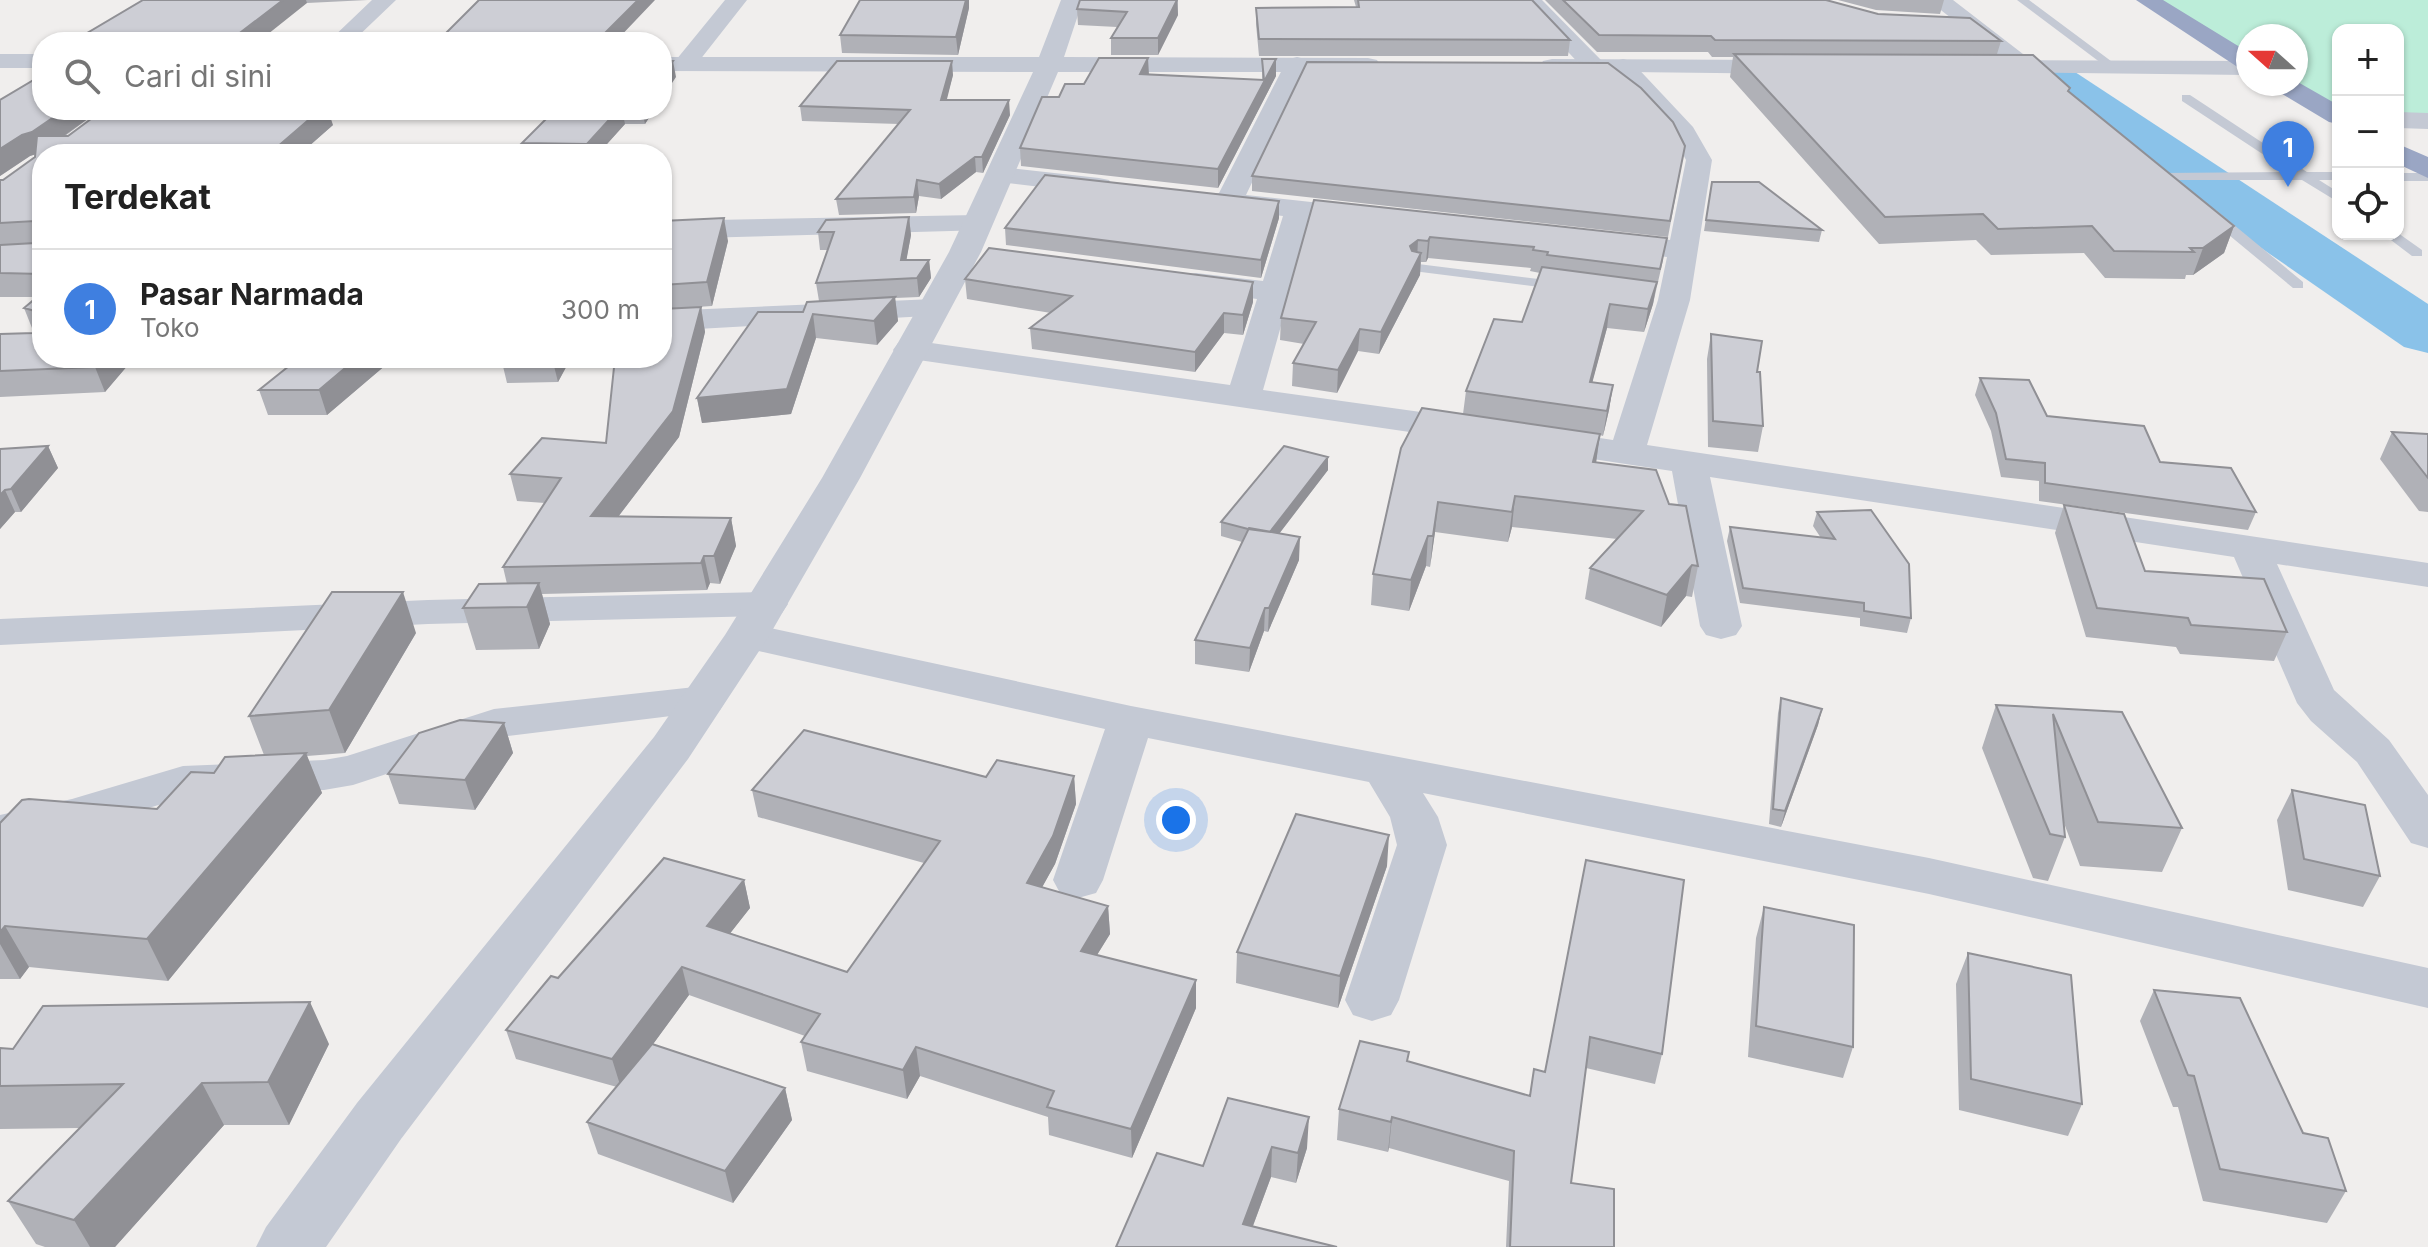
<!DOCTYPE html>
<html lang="id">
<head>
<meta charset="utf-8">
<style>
	body { margin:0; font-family:Inter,sans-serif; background:#f2f2f2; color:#222 }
	.controls { position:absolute; right:24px; top:24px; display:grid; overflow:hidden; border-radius:16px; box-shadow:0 2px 6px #0004 }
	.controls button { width:72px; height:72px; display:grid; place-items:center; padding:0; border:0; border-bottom:2px solid #e0e0e0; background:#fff; color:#222; font:40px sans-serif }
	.compass { position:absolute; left:2236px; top:24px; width:72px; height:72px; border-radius:50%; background:#fff; box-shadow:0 2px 6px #0004; rotate:291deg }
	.you { position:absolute; left:1176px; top:820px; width:28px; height:28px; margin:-20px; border:6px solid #fff; border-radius:50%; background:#1a73e8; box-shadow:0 0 0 12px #1a73e833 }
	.badge { display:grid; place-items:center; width:52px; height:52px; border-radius:50%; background:#1a73e8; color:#fff; font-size:26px; font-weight:700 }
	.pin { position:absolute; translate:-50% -66px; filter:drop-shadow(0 2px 4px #0008) }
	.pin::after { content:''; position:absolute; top:42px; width:28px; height:24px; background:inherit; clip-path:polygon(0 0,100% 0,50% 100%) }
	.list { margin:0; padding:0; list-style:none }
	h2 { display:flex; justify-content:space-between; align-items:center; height:104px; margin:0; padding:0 32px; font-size:34px }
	h2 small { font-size:26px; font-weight:400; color:#767676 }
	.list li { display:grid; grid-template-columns:52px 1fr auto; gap:24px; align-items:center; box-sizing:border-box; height:120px; padding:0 32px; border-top:2px solid #e0e0e0 }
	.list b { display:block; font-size:30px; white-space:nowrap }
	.list p { margin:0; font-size:26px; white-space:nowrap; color:#767676 }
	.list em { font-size:26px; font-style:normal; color:#767676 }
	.icon { flex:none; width:44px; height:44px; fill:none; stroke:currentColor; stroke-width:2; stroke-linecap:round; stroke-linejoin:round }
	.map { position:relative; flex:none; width:2428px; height:1247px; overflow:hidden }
	.search { position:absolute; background:#fff; box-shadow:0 2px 6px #0004; left:32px; top:32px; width:640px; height:88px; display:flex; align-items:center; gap:20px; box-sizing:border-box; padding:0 28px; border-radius:32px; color:#767676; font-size:30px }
	.panel { position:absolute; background:#fff; box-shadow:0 2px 6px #0004; left:32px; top:144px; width:640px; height:224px; border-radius:32px }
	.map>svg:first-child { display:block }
</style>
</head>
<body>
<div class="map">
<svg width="2428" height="1247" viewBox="0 0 2428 1247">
	<rect width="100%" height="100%" fill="#f0eeed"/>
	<!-- green -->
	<path fill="#bcedd9" d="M2149 0H2428V117L2398 118V30H2338V116L2296 84V36H2248V61Z"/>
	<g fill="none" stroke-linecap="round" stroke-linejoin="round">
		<!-- river -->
		<path fill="#8ac2e9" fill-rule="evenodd" d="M2057 68 2075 72 2428 304V353L2404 347 2039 94 2032 83 2039 72Z"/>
		<!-- service -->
		<path fill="#c4c9d4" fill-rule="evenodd" d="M2017 0H2029L2119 67 2109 69Z
			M2182 95H2190L2307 172H2338V180H2319L2338 192V202L2302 180H2178L2187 188 2175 191 2160 179V173L2290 172 2182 101Z
			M2398 173H2428V181H2398Z
			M2206 210H2216L2303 282V288H2293L2206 216Z
			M2398 233 2422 250V256H2412L2383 234Z
			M1418 264 1563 282 1570 286 1563 290 1413 271 1411 268Z"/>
		<!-- minor -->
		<path fill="#c4c9d4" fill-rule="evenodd" d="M372 0H396L352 42H328Z
			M725 0H747L692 70H676L672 65 676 60Z
			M1519 0H1542L1602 61 1606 66 1602 71H1586Z
			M1928 0H1953L2040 67 2036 72H2020Z
			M1297 57 1305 59 1309 64 1246 195 1366 208 1376 211 1380 217 1376 223 1366 226 1311 219 1263 390 1471 419 1484 422 1489 430 1484 438 1471 441 898 357 893 350 898 343 910 340 1230 385 1257 299 1185 289 1181 282 1185 275 1196 273 1263 281 1283 216 1221 209 1211 207 1207 201 1211 195 1219 193 1285 64 1289 59Z
			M1623 59 1631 61 1693 127 1712 160 1690 300 1647 445 2428 563V587L2277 564 2334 690 2389 740 2428 795V848L2411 843 2357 762 2311 721 2297 703 2234 557 1710 477 1742 626 1736 635 1721 639 1706 635 1700 626 1672 471 1540 451 1527 448 1522 440 1527 432 1540 429 1613 440 1658 300 1667 257 1597 248 1592 242 1597 236 1607 233 1670 240 1686 160 1673 135 1611 66 1615 61Z
			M1001 167 1099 178 1109 180 1113 186 1109 192 1099 194 991 181 987 175 991 169Z
			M977 215 987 218 991 224 987 230 662 239V221Z
			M934 299 945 301 950 308 945 315 662 331V311Z
			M767 592 782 595 788 604 782 613 767 616 428 624 0 645V619L428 600Z
			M747 623 1131 706 1929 858 2428 968V1008L1929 894 1423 793 1438 817 1447 845 1399 1000 1391 1015 1372 1021 1353 1015 1345 1000 1397 845 1390 817 1369 782 1148 738 1103 880 1096 893 1078 898 1060 893 1053 880 1105 729 732 645 726 636 732 627Z
			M704 686 720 690 726 700 720 710 499 737 353 785 324 790 185 797 76 830 0 849V815L72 799 183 766 324 760 347 756 494 709Z"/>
		<!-- tertiary -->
		<path fill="#c4c9d4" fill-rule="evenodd" d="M1061 0H1083L1064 57 1368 58 1377 60 1380 65 1377 70 1368 72H1058L981 252 860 478 769 636 688 759 401 1139 326 1247H256L266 1227 357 1103 654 737 725 635 822 478 949 252 1033 72 662 71V57H1039Z
			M0 54H42V68H0Z
			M1552 59 1792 60 1801 62 1804 67 1801 72 1792 74 1543 71 1540 66 1543 61Z
			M1988 60 2248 61V75L1979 72 1976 67 1979 62Z
			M2398 112 2428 113V129L2398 128Z"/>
		<!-- trunk -->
		<path fill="#9aa6c4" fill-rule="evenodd" d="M2136 0H2163L2248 52V70L2239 68Z
			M2296 81 2338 105V124L2329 122 2274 89 2270 84H2296Z
			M2398 144 2428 157V178L2398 164Z"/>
	</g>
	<!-- wall -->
	<path fill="#b0b1b7" d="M143 0H368L307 3Z
		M1080 0H1178V15L1158 55H1111V38L1117 27 1078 25 1077 9Z
		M1354 0H1532L1570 40 1568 56H1259L1256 24V8L1356 7Z
		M1545 0H1826L1878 14 2001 41 1997 54 2069 92 2234 226 2224 253 2193 275H2186L2185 279 2105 278 2084 253 1991 255 1976 240 1879 244 1730 77 1733 57H1712L1708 52H1597Z
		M1838 0H1944L1940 14 1876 10Z
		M969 8 958 55 842 53 840 35Z
		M1262 59H1276V76L1218 188 1021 166 1020 148 1059 97 1149 75 1262 80Z
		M953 75 946 100 1010 115 983 173 976 172 941 199 919 196 916 213 839 215 836 199 899 124 802 121 800 106Z
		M0 100 42 110H100L65 136 333 125 300 154H42V358H134L105 392 0 397V334L34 333 24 308 37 297H0V180H3L35 157V154L30 156 0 176Z
		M486 110H654L645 124H625L598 154H525L522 143 554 111H487Z
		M1685 146 1668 237 1252 191V176Z
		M1712 182 1822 230 1819 242 1704 231Z
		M1314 200 1663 260 1653 304 1644 332 1607 328 1592 382 1613 385 1609 410 1603 436 1600 435 1596 462 1669 504 1698 566 1692 597 1686 596 1661 627 1585 599 1590 568 1617 539 1512 527 1508 542 1435 532 1430 567 1426 566 1409 611 1371 605 1373 574 1463 414 1466 391 1522 322 1540 273 1530 271 1531 268 1428 258 1426 262H1421L1420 275 1379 354 1358 351 1337 393 1292 386 1293 363 1304 344 1280 340 1281 318Z
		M1279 201V218L1261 278 1006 245 1005 228Z
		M909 217 911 235 906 260H929L931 278 919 297 895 298 898 321 877 345 816 338 791 414 702 423 697 398 803 312 819 301 816 283 828 250H820L818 232Z
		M662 221 728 241 712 306 665 309 701 307 705 332 679 437 618 517 731 518 736 546 720 584 710 583 707 590 542 594 550 624 539 649 476 650 463 608 507 584 503 567 545 503 517 501 510 474 606 443 662 358Z
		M965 279 1253 282V302L1243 335 1224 333 1195 372 1032 349 1030 328 1051 313 967 299Z
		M1711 334 1757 372 1763 426 1758 452 1708 447 1707 359Z
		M394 358 327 415H268L259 390Z
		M501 358H571L558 382 507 383Z
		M1980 378 2047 416 2160 462 2256 512 2248 530 2039 501V481L2001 477 1991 431 1975 395Z
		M2392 432 2428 434V512L2419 511 2380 459Z
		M48 446 58 468 21 512H15L0 529V449Z
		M1328 457V470L1279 534 1299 560 1268 632 1264 631 1249 672 1195 664V640L1242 542 1221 536V522Z
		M2064 505 2145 571 2287 632 2274 661 2180 654 2176 647 2086 637 2055 533Z
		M1817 512 1911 618 1907 633 1860 626V618L1740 603 1727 541 1730 527 1821 538 1813 526Z
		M416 633 345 753 307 756 322 793 168 981 29 967 20 979H0V823L157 809 214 773 264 755 249 716Z
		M1781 698 1822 709 1818 725 1781 827 1769 824 1778 713Z
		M1996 705 2122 712 2182 828 2162 872 2080 866 2064 823 2065 837 2048 881 2033 878 1982 748Z
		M504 723 513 753 475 810 399 804 388 774Z
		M1074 776 1076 804 1055 864 1042 887 1108 906 1110 934 1097 955 1196 980V1008L1132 1158 1049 1135 1048 1117 920 1076 907 1099 807 1071 801 1042 805 1036 689 995 653 1044 785 1088 792 1120 733 1203 598 1154 587 1122 617 1087 516 1059 506 1030 558 978 744 880 750 908 730 933 847 972 924 863 758 817 752 790 986 777Z
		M2292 790 2380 876 2363 907 2288 890 2277 820Z
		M1586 860 1662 1054 1655 1084 1586 1068 1571 1183 1614 1247H1506L1509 1181 1389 1148 1388 1152 1337 1140 1339 1109 1408 1062 1530 1096 1545 1072Z
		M1387 866 1338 1008 1236 983 1237 952Z
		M1764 907 1853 1047 1843 1078 1748 1057 1756 938Z
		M1968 953 2082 1104 2068 1136 1959 1110 1956 984Z
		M2154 990 2303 1133 2346 1191 2327 1223 2203 1201 2178 1107H2173L2140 1021Z
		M329 1044 289 1125H224L115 1247H45L36 1244 8 1201 80 1128 0 1129V1048L13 1049Z
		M1228 1098 1307 1148 1296 1183 1271 1177 1253 1226 1116 1247 1203 1166Z"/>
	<!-- shaded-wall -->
	<path fill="#909095" d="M283 0H306L307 3 258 42H228Z
		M638 0H655L615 42H596Z
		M966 0H969V8L958 55 956 37Z
		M1177 0 1178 15 1158 55V38Z
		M1148 58 1149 75 1140 74Z
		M1276 59V76L1218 188V169Z
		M673 61 676 77 662 98V77Z
		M952 61 953 75 943 115 941 100Z
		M1009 100 1010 115 983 173 982 157Z
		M64 110H100L40 153 30 156 0 176V149Z
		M320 110H328L333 125 300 154H278L276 148Z
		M618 110H622L625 124 598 154H589L587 144Z
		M642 110H654L645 124Z
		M247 148 248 154H239Z
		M975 157 976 172 941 199 939 184Z
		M917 180 919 196 916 213 914 197Z
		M1279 201V218L1261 278V260Z
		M909 217 911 235 903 279 901 260Z
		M724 218 728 241 712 306 707 282Z
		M2234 226 2224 253 2193 275 2203 248Z
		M1430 237 1428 258 1426 262 1428 241Z
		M1418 240 1417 261 1410 246Z
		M1421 253 1420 275 1379 354 1381 332Z
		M929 260 931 278 919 297 917 278Z
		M1253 282V302L1243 335V315Z
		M1657 282 1653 304 1644 332 1648 309Z
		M895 297 898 321 877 345 874 321Z
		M1610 304 1607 328 1586 406 1590 382Z
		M701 307 705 332 679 437 598 543 591 516Z
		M1224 313V333L1195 372V352Z
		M813 314 816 338 791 414 702 423 697 398Z
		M1360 329 1358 351 1337 393 1338 370Z
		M103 358H134L105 392 95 367Z
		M357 358H394L327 415 319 390Z
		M552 358H571L558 382Z
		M1613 385 1609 410 1603 436 1607 411Z
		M1600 434 1596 463 1593 462Z
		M48 446 58 468 21 512 11 489Z
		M1328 457V470L1268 548V534Z
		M5 490 15 512 0 529V495Z
		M1515 496 1512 527 1508 542 1512 512Z
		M1438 502 1435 532 1430 567 1433 536Z
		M731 518 736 546 720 584 714 556Z
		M1428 536 1426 566 1409 611 1411 580Z
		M1300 537 1299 560 1268 632 1269 608Z
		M704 556 710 583 707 590 701 563Z
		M1692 565 1686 596 1661 627 1667 595Z
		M539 583 550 624 539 649 527 607Z
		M403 592 416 633 345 753 329 710Z
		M1265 608 1264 631 1249 672 1250 648Z
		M1822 709 1818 725 1781 827 1785 811Z
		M504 723 513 753 475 810 465 780Z
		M306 753 322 793 168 981 147 939Z
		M1074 776 1076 804 1055 864 1029 911 1027 883Z
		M1389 835 1387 866 1338 1008 1340 976Z
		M744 880 750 908 714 954 707 926Z
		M1108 906 1110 934 1082 979 1081 951Z
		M5 926 29 967 20 979 0 944V932Z
		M682 967 689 995 621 1088 612 1059Z
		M1196 980V1008L1132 1158 1131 1129Z
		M310 1002 329 1044 289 1125 268 1082Z
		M916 1047 920 1076 907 1099 903 1070Z
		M202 1083 224 1125 115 1247H90L74 1220Z
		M785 1088 792 1120 733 1203 725 1171Z
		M1309 1117 1307 1148 1296 1183 1298 1153Z
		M1392 1117 1389 1148 1388 1152 1391 1122Z
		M1272 1147 1271 1177 1245 1247 1243 1224Z"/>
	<!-- building -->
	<path fill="#cdced5" stroke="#909095" stroke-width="2" d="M143 0H283L228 42H72Z
		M479 0H638L596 42H437Z
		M860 0H966L956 37 840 35Z
		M1080 0H1177L1158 38H1111L1127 12 1077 9Z
		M1358 0H1532L1570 40 1259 39 1256 8 1359 7Z
		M1563 0H1826L1878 14 1970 18 2001 41 1715 40 1711 36 1599 35Z
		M1734 54 2033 55 2070 88 2068 91 2234 226 2203 248H2190L2194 252 2114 251 2092 226 1998 229 1983 214 1885 217Z
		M1099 58H1148L1140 74 1264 80 1262 59H1276L1218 169 1020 148 1042 97H1059L1065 84H1084Z
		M662 61H673L662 77Z
		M837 61H952L941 100H1009L982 157H975L939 184 917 180 914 197 836 199 910 110 800 106Z
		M1307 62 1608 63 1641 88 1673 122 1685 146 1670 221 1252 176Z
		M42 75V110H64L32 132 22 135 0 149V100Z
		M103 110H320L276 148H247L239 154H42V274L0 273V245L35 243V221L0 223V180H3L35 157 37 136H68Z
		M555 110H618L587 144 522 143Z
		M1045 175 1279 201 1261 260 1005 228Z
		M1712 182H1759L1822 230 1706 220Z
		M1314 200 1667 238 1660 269 1547 255 1548 252 1533 250 1534 247 1430 237 1428 241 1418 240 1410 246 1412 251 1421 253 1381 332 1360 329 1338 370 1293 363 1316 322 1281 318Z
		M909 217 901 260H929L917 278 816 283 834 232H818L826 220Z
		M724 218 707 282 662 285V221Z
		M989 248 1253 282 1243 315 1224 313 1195 352 1030 328 1072 296 965 279Z
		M1542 267 1657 282 1648 309 1610 304 1590 382 1613 385 1607 411 1466 391 1494 319 1522 322Z
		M42 293V358H103L95 367 0 371V334L34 333 35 311 24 308Z
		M895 297 874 321 813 314 787 389 697 398 758 312H803L807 302Z
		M701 307 673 411 591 516 731 518 714 556H704L701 563 503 567 561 478 510 474 542 438 606 443 615 358H662V309Z
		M1711 334 1762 341 1757 372H1760L1763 426 1713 421Z
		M299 358H357L319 390H259Z
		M1980 378 2029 380 2047 416 2144 426 2160 462 2231 468 2256 512 2045 483V463L2006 459 1996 413Z
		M1422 408 1600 434 1593 462 1656 470 1669 504 1686 506 1698 566 1692 565 1667 595 1590 568 1643 511 1515 496 1512 512 1438 502 1433 536H1428L1411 580 1373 574 1401 448Z
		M2392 432 2428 434V478Z
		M48 446 11 489 5 490 0 495V449Z
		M1284 446 1328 457 1270 532 1248 529 1221 522Z
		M2064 505 2124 514 2145 571 2264 579 2287 632 2191 625 2188 618 2097 608Z
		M1871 510 1909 564 1911 618 1864 611V603L1743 588 1730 527 1835 539 1817 512Z
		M1249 528 1300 537 1269 608H1265L1250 648 1195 640Z
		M539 583 527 607 463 608 479 584Z
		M332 592H403L329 710 249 716Z
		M1781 698 1822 709 1785 811 1773 809Z
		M1996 705 2122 712 2182 828 2098 822 2053 714 2065 837 2050 834Z
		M460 720 504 723 465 780 388 774 419 733Z
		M804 730 986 777 997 760 1074 776 1053 836 1027 883 1108 906 1081 951 1196 980 1131 1129 1047 1107 1054 1091 916 1047 903 1070 801 1042 820 1014 682 967 612 1059 506 1030 551 976 558 978 664 858 744 880 707 926 847 972 940 841 752 790Z
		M306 753 147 939 5 926 0 932V823L22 800 29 799 157 809 191 772 214 773 225 757Z
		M2292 790 2365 805 2380 876 2304 859Z
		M1296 814 1389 835 1340 976 1237 952Z
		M1586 860 1684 880 1662 1054 1590 1037 1571 1183 1614 1189V1247H1510L1514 1151 1392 1117 1391 1122 1339 1109 1360 1041 1409 1052 1407 1061 1530 1096 1534 1069 1545 1072Z
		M1764 907 1854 925 1853 1047 1756 1026Z
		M1968 953 2071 975 2082 1104 1971 1079Z
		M2154 990 2240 998 2303 1133 2328 1138 2346 1191 2220 1169 2194 1076 2188 1075Z
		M310 1002 268 1082 202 1083 74 1220 8 1201 123 1084 0 1086V1048L13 1049 43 1006Z
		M652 1044 785 1088 725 1171 587 1122Z
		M1228 1098 1309 1117 1298 1153 1272 1147 1243 1224 1337 1247H1116L1157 1153 1203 1166Z"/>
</svg>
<div class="controls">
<button>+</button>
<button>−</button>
<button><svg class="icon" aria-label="locate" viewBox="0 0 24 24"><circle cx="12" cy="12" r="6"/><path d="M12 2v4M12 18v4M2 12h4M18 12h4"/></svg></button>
</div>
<svg class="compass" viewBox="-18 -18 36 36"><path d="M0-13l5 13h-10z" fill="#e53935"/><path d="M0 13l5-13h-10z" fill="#767676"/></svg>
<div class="you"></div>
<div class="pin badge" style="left:2288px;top:187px;background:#3f7fe0">1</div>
<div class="search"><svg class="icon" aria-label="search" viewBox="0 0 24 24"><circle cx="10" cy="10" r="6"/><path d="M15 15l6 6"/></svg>Cari di sini</div>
<section class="panel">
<h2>Terdekat<small></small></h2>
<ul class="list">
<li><span class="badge" style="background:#3f7fe0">1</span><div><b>Pasar Narmada</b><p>Toko</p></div><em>300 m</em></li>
</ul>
</section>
</div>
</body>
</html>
